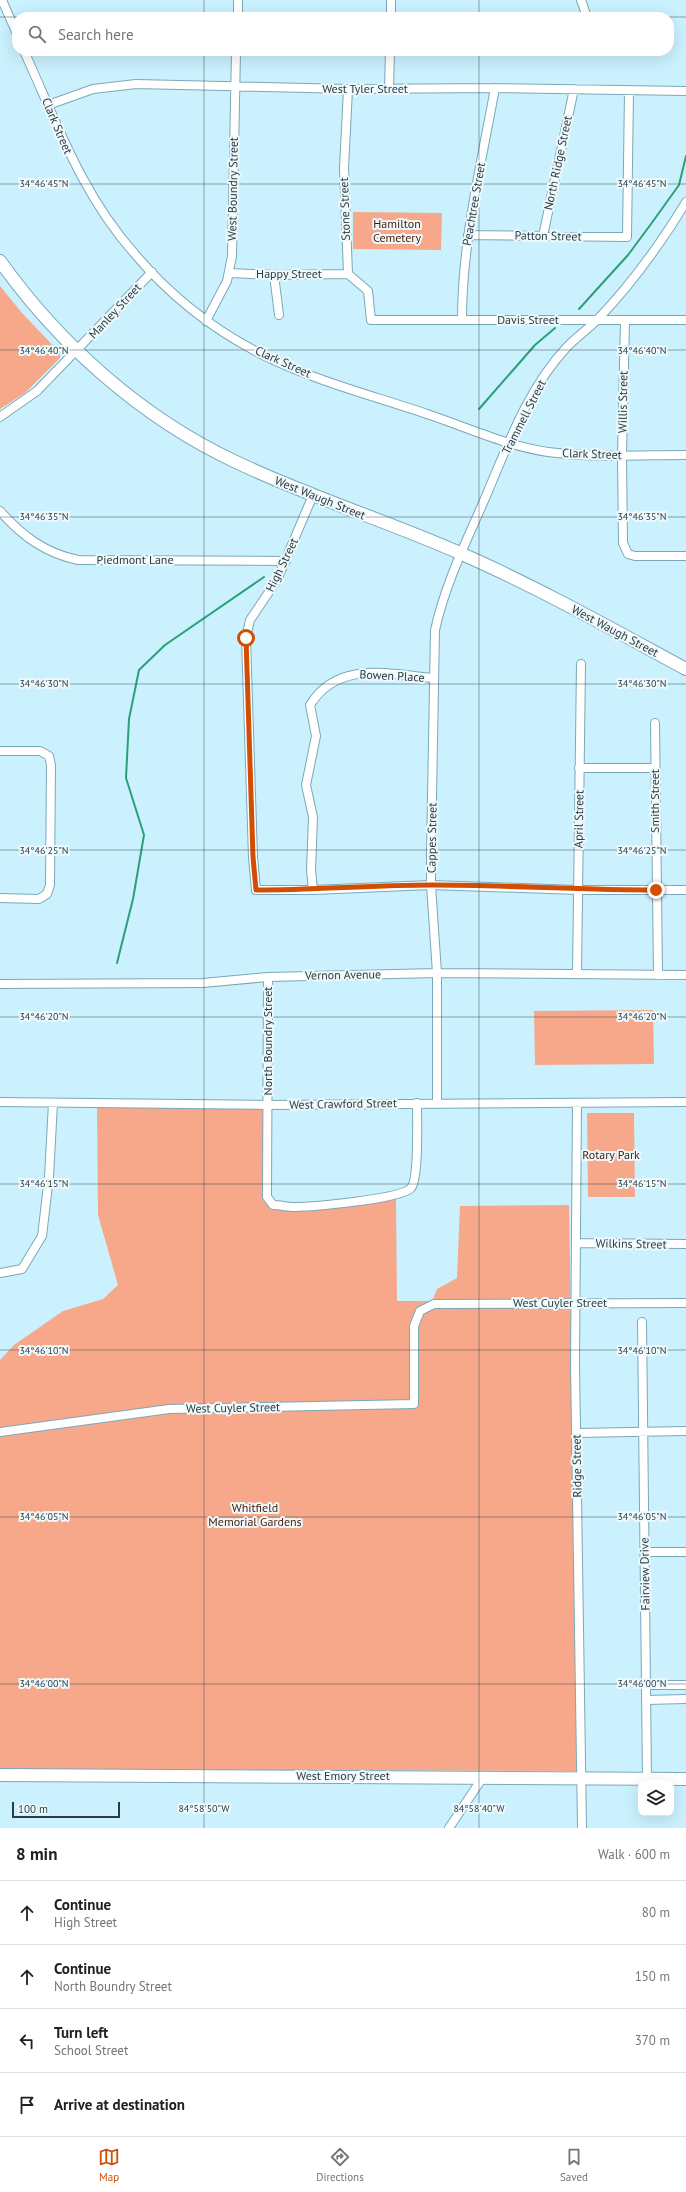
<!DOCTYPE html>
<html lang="en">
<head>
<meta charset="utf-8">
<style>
	body { margin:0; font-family:"PT Sans",sans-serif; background:#f6f6f6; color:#202124 }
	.controls { position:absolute; right:12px; bottom:12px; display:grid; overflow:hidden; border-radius:8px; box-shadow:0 4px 16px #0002 }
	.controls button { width:36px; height:36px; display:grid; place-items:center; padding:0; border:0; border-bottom:1px solid #e0e0e0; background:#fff; color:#202124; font:20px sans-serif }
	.scale { position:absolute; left:12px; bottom:10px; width:108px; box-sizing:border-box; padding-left:4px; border:2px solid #2a3d44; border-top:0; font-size:11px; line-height:14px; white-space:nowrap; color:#2a3d44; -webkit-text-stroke:3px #eff9fc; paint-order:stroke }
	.stop { position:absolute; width:12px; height:12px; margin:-9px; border:3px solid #d24e05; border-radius:50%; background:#fff }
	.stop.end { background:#d24e05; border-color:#fff; box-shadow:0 1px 4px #0008 }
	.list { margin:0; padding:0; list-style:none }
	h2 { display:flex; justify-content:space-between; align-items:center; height:52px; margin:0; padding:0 16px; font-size:17px }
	h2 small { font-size:13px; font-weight:400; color:#757577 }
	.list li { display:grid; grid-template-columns:26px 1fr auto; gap:12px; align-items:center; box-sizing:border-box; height:64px; padding:0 16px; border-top:1px solid #e0e0e0 }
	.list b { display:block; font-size:15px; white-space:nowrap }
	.list p { margin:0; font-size:13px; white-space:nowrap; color:#757577 }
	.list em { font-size:13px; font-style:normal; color:#757577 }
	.icon { flex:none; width:22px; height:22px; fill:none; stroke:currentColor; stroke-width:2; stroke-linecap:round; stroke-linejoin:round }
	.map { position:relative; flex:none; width:686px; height:1828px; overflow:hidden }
	.search { position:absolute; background:#fff; box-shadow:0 4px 16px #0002; left:12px; right:12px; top:12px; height:44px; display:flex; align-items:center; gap:10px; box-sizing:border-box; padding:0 14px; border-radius:16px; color:#757577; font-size:15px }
	.sheet { height:308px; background:#fff }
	nav { display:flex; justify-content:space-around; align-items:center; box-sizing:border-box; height:56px; border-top:1px solid #e0e0e0; background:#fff; font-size:11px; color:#757577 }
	nav a { display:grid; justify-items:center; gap:2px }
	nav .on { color:#d24e05 }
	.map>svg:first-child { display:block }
</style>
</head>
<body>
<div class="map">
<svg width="686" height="1828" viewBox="0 0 686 1828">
	<rect width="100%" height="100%" fill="#cbf1fe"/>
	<!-- green -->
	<path fill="#f7a88b" d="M353 212 442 213 441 250 353 249Z
		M0 286 22 313 60 353V358L25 393 0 409Z
		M653 1010 654 1064 535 1065 534 1011Z
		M97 1107 264 1108 263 1191 268 1206C299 1217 362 1203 396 1199L397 1301H432L437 1289 457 1278 460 1206 569 1205 578 1771 0 1769V1360L14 1345 63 1311 103 1299 118 1285 98 1215Z
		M587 1113H634L635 1197H588Z"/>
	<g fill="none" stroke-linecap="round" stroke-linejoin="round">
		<!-- stream -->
		<path stroke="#2ba077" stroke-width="2" d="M579 309 628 255 651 224 679 185 686 156
			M479 409 535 345 555 328
			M117 963 133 899 144 835 126 778 129 719 139 670 165 645 264 577"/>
		<!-- street casing -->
		<g stroke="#7ba8b8" stroke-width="10">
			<path id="street" d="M2 0 17 34
				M581 0 587 17
				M238 17V0
				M391 17V0
				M24 51C57 123 81 193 134 253 170 296 215 331 265 356 316 381 374 396 427 414 466 427 507 446 548 452 593 458 640 455 686 455
				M348 89 344 168 348 274 368 291 371 320H686
				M389 89 390 51
				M48 105 93 89 136 84 348 89 495 88 686 91
				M468 235 627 237 629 91
				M543 236 574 89
				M230 273 274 275 348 274
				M274 275 279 315
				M462 320C462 242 481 165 495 88
				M206 321 227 281 232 256 236 51
				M625 321 622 455 623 543 628 554 635 556H686
				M0 417 37 391 152 272
				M313 495 277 580 250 620 246 638 253 857 256 890H313L431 885 578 890H686
				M0 511C22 536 45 553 78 560L286 561
				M655 723 658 975
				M0 751H40L49 756 51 765 50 885 47 894 39 899 0 898
				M579 768H655
				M313 890 311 870 313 817 306 785 316 736 310 705C338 660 389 674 433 678
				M577 974 581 664
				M268 977 267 1197 273 1205C280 1205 287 1207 294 1207 312 1207 401 1199 411 1188 419 1179 417 1118 417 1103
				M0 984 203 983 268 977 437 973 686 975
				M0 1102 268 1105 686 1102
				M437 1103V973L431 885V853L435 630C445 585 465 544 483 503 506 450 526 391 566 348 575 338 587 330 597 320 631 285 661 243 686 202
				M577 1103 575 1363 582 1828
				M577 1243 686 1244
				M0 1273 22 1269 42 1236 49 1177 53 1103
				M642 1322 647 1779
				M0 1432 169 1409 414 1404V1326L420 1311 434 1304 686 1303
				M577 1433 686 1431
				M645 1552H686
				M646 1685H686
				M646 1700 686 1699
				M449 1828 483 1777"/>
		</g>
		<!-- secondary casing -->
		<g stroke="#7ba8b8" stroke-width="14">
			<path id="secondary" d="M0 261C60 345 142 418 236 462 309 497 388 521 462 554 539 588 612 629 686 669
				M0 1775 686 1779"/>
		</g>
		<!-- street -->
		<use href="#street" stroke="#fff" stroke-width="8"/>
		<!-- secondary -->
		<use href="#secondary" stroke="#fff" stroke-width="12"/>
	</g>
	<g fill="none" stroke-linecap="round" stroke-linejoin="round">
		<!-- route -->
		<path stroke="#d24e05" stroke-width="5" d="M246 638 253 857 256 890C315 890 373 885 432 885 507 885 581 890 656 890"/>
	</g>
	<!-- ticks -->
	<path fill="none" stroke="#2a3d44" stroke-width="1" stroke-opacity="0.45" d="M204 0V17M479 0V17M0 17H686M204 51V1828M479 51V1828M0 184H686M0 350H686M0 517H686M0 684H686M0 850H686M0 1017H686M0 1184H686M0 1350H686M0 1517H686M0 1684H686"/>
	<g text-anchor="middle" stroke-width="4" stroke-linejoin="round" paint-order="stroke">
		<!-- street labels -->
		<g font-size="12" fill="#2a3d44" stroke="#eff9fc">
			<text x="365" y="93">West Tyler Street</text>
			<text transform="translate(57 126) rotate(67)" y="4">Clark Street</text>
			<text transform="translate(558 163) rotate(-78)" y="4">North Ridge Street</text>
			<text transform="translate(233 189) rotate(-89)" y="4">West Boundry Street</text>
			<text transform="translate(474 204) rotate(-80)" y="4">Peachtree Street</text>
			<text transform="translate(345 209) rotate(-92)" y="4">Stone Street</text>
			<text transform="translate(548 236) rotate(1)" y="4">Patton Street</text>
			<text x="289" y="278">Happy Street</text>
			<text transform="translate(115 311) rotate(-47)" y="4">Manley Street</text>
			<text x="528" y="324">Davis Street</text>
			<text transform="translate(283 362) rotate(24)" y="4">Clark Street</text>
			<text transform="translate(623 402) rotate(-89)" y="4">Willis Street</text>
			<text transform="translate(524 417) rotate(-63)" y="4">Trammell Street</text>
			<text transform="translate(592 454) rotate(2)" y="4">Clark Street</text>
			<text transform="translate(320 498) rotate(22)" y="4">West Waugh Street</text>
			<text x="135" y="564">Piedmont Lane</text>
			<text transform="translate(282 565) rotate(-64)" y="4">High Street</text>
			<text transform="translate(615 631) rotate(28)" y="4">West Waugh Street</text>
			<text transform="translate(392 676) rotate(3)" y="4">Bowen Place</text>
			<text transform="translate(655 801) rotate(-90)" y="4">Smith Street</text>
			<text transform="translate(579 819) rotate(-89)" y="4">April Street</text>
			<text transform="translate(432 838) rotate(-89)" y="4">Cappes Street</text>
			<text transform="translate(343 975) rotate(-1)" y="4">Vernon Avenue</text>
			<text transform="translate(268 1041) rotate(-90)" y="4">North Boundry Street</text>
			<text transform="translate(343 1104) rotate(-1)" y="4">West Crawford Street</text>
			<text transform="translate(631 1244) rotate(1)" y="4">Wilkins Street</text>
			<text x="560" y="1307">West Cuyler Street</text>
			<text transform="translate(233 1408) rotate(-1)" y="4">West Cuyler Street</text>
			<text transform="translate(577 1466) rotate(-91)" y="4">Ridge Street</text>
			<text transform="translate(645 1574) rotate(-91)" y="4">Fairview Drive</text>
			<text x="343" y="1780">West Emory Street</text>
		</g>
		<!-- park labels -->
		<g font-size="12" fill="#471a08" stroke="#eff9fc">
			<text x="397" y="228">Hamilton<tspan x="397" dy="14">Cemetery</tspan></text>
			<text x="611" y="1159">Rotary Park</text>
			<text x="255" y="1512">Whitfield<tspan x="255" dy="14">Memorial Gardens</tspan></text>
		</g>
	</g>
	<g font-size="10" text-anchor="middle" fill="#2a3d44" stroke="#eff9fc" stroke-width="4" stroke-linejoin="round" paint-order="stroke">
		<text x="44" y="187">34°46'45"N</text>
		<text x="642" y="187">34°46'45"N</text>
		<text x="44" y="354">34°46'40"N</text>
		<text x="642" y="354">34°46'40"N</text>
		<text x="44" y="520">34°46'35"N</text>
		<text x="642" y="520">34°46'35"N</text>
		<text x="44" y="687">34°46'30"N</text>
		<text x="642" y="687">34°46'30"N</text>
		<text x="44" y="854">34°46'25"N</text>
		<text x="642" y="854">34°46'25"N</text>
		<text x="44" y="1020">34°46'20"N</text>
		<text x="642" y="1020">34°46'20"N</text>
		<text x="44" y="1187">34°46'15"N</text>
		<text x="642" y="1187">34°46'15"N</text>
		<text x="44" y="1354">34°46'10"N</text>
		<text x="642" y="1354">34°46'10"N</text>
		<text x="44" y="1520">34°46'05"N</text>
		<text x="642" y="1520">34°46'05"N</text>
		<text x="44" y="1687">34°46'00"N</text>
		<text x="642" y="1687">34°46'00"N</text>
		<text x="204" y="1812">84°58'50"W</text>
		<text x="479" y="1812">84°58'40"W</text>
	</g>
</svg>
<div class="controls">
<button><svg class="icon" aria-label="layers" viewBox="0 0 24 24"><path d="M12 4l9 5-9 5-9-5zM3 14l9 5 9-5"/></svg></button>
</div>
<div class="scale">100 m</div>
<div class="stop" style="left:246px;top:638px"></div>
<div class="stop end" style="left:656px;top:890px"></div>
<div class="search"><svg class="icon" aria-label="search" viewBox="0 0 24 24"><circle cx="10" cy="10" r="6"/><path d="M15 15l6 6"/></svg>Search here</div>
</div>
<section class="sheet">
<h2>8 min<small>Walk · 600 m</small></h2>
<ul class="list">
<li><svg class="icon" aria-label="ahead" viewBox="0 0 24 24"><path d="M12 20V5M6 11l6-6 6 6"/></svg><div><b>Continue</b><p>High Street</p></div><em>80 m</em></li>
<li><svg class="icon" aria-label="ahead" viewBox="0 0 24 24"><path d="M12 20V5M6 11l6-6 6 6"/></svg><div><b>Continue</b><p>North Boundry Street</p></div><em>150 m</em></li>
<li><svg class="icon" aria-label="left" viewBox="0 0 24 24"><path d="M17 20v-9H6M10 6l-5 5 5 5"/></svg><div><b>Turn left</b><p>School Street</p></div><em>370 m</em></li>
<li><svg class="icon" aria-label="arrive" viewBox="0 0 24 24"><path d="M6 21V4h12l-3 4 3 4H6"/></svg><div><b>Arrive at destination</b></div></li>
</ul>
</section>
<nav>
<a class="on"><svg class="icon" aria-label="map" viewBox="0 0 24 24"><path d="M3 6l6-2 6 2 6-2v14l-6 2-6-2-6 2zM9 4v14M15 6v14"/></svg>Map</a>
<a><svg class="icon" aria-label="directions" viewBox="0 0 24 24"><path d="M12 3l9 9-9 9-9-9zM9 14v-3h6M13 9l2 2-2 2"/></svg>Directions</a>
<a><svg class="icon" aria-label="saved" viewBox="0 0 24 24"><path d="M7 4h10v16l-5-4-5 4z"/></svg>Saved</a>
</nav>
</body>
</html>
